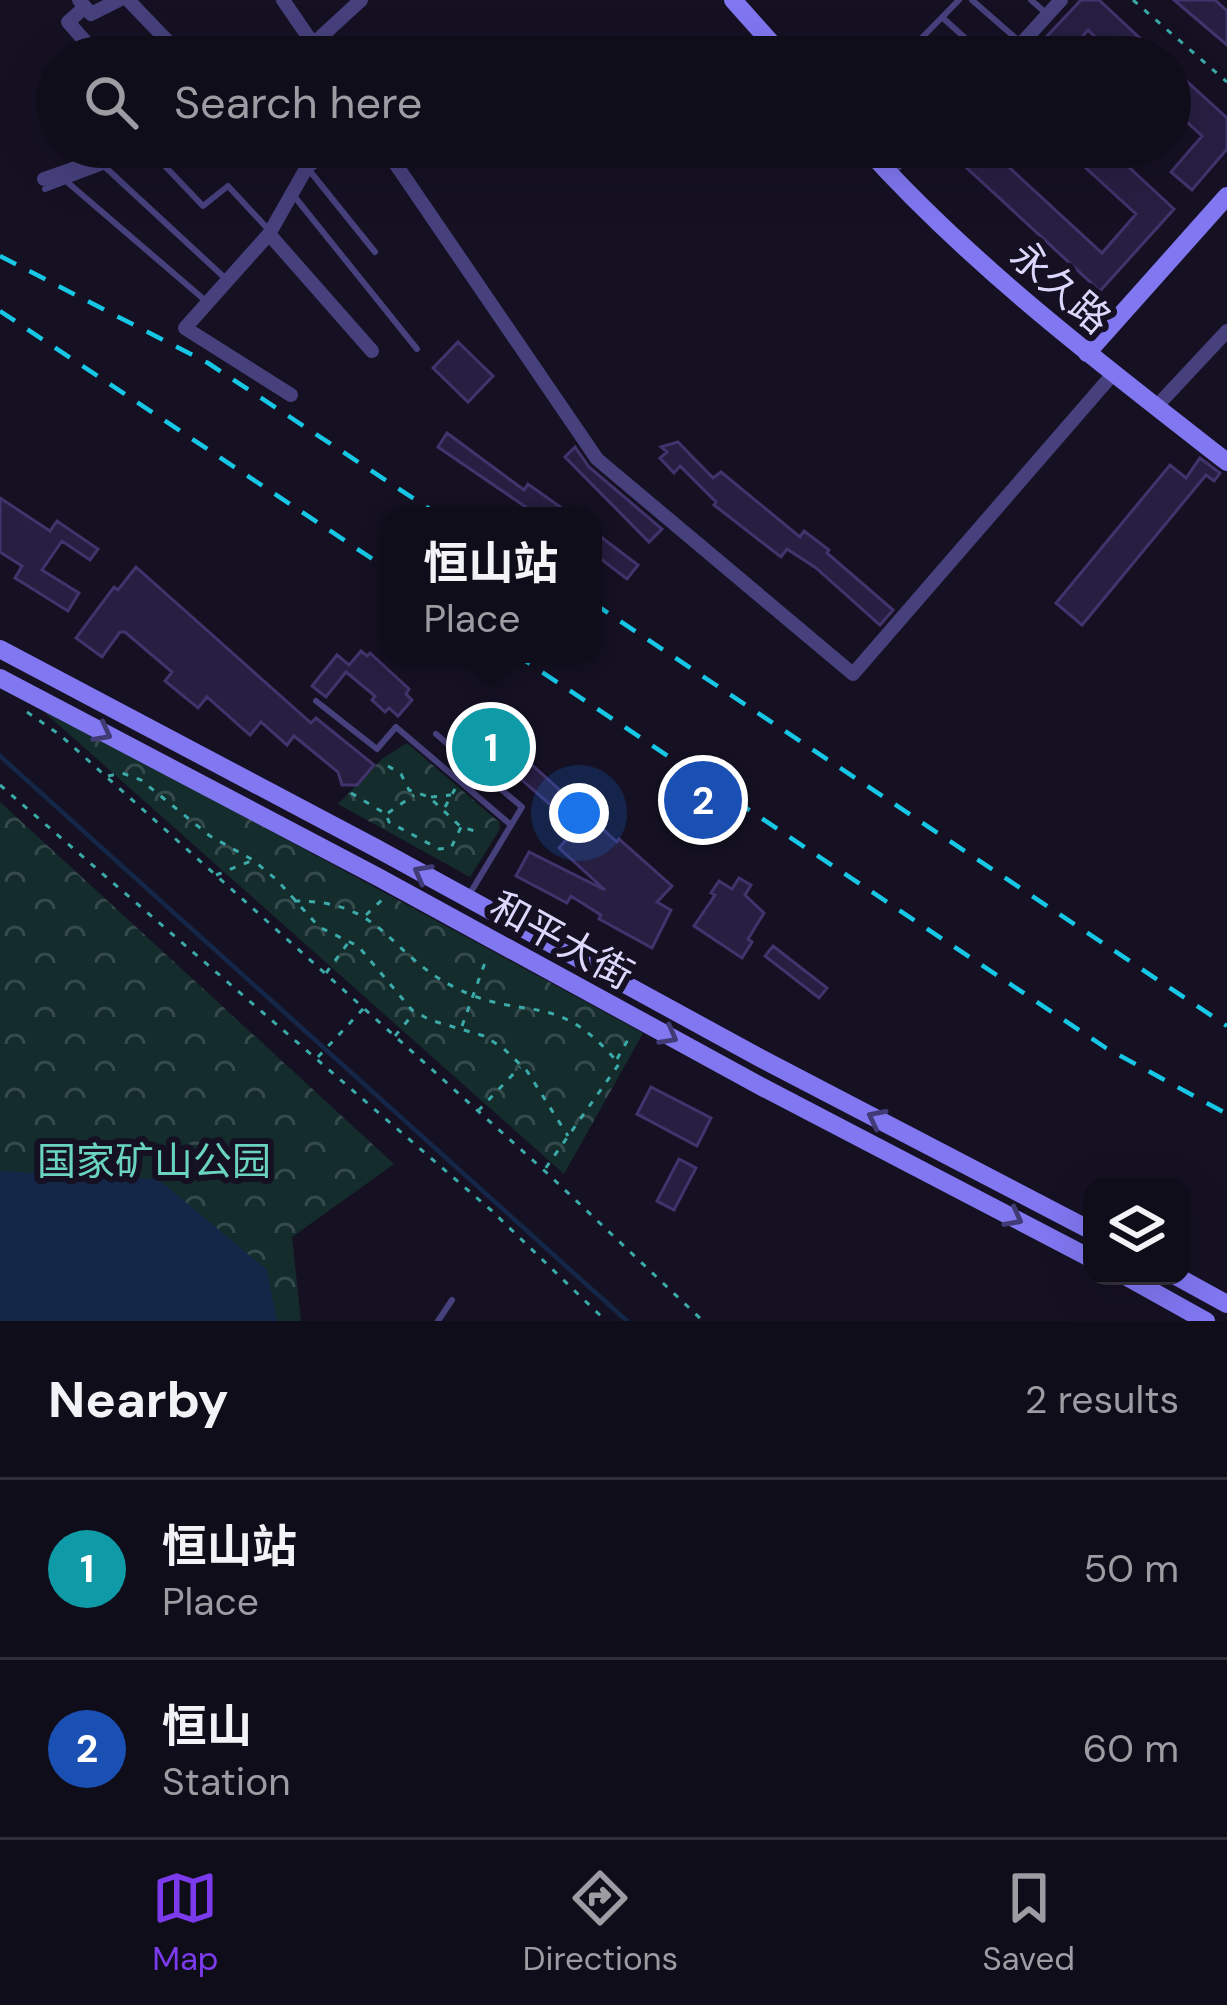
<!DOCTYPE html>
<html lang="en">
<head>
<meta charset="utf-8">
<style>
	body { margin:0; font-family:"DM Sans","Noto Sans SC",sans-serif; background:#1e1b27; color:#f1f3f6 }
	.controls { position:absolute; right:36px; bottom:36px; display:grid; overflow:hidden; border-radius:24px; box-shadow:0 12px 48px #0002 }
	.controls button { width:108px; height:108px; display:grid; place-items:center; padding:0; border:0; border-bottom:3px solid #302d39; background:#100d1a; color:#f1f3f6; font:60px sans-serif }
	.you { position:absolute; left:579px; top:813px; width:42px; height:42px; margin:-30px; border:9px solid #fff; border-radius:50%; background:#1a73e8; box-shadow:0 0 0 18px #1a73e833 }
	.badge { display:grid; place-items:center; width:78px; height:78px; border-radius:50%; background:#7c3aed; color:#fff; font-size:39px; font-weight:700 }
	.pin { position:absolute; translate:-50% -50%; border:6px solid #fff; box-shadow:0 3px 12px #0006 }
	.popup { position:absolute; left:380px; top:507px; width:222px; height:156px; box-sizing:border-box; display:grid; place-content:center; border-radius:24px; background:#100d1a; filter:drop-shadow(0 3px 9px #0005); font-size:39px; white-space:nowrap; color:#9c9ca2 }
	.popup b { font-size:45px; color:#f1f3f6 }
	.popup::after { content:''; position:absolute; left:50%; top:100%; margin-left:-24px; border:24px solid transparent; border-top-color:#100d1a }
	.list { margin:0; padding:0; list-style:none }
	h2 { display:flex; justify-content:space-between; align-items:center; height:156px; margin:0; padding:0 48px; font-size:51px }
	h2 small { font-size:39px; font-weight:400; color:#9c9ca2 }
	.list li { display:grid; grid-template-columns:78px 1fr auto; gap:36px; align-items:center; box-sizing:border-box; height:180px; padding:0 48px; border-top:3px solid #302d39 }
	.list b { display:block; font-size:45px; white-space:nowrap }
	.list p { margin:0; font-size:39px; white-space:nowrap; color:#9c9ca2 }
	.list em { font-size:39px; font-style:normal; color:#9c9ca2 }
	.icon { flex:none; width:66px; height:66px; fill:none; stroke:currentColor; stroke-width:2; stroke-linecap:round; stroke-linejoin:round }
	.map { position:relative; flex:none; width:1227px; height:1321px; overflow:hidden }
	.search { position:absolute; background:#100d1a; box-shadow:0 12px 48px #0002; left:36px; right:36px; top:36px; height:132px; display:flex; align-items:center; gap:30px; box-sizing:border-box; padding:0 42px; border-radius:66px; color:#9c9ca2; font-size:45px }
	.sheet { height:516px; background:#100d1a }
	nav { display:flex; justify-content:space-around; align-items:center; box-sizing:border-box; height:168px; border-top:3px solid #302d39; background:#100d1a; font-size:33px; color:#9c9ca2 }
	nav a { display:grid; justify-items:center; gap:6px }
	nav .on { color:#7c3aed }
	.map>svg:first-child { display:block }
</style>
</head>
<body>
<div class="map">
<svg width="1227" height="1321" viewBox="0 0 1227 1321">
	<defs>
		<pattern id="park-crowns" width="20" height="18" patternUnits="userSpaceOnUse" patternTransform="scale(3)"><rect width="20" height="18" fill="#142c2c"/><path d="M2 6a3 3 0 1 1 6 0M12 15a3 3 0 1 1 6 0" fill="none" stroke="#364a4c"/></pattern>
	</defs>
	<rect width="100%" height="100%" fill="#151123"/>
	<!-- park -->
	<path fill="url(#park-crowns)" d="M33 702 643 1033 564 1174Z
		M407 743 499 822 500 829 470 877 338 804 382 759Z
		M0 802 394 1164 292 1237 301 1321H0Z"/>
	<!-- water -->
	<path fill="#152748" d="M0 1171 158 1179 267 1270 277 1321H0Z"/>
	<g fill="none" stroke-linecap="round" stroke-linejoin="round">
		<!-- stream -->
		<path stroke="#152748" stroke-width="4.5" d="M0 756 627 1321"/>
	</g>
	<!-- building -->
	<path fill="#271f42" stroke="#41336c" stroke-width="3" d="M1081 0H1099L1160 57H1116L1088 30 1065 57H1042L1034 50Z
		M1174 0H1215L1227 11V45Z
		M1170 66 1227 118V149L1192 190 1171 172 1202 136 1170 106Z
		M944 147H987L1102 253 1136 214 1063 147H1107L1174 209 1100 291Z
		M458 342 493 376 468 402 433 368Z
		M447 433 524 490 528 484 573 516H539L438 447Z
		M678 442 713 478 721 472 800 537 804 531 829 550 827 553 893 610 880 625 816 568 787 549 781 557 714 505 716 502 680 466 674 473 660 458 667 452 661 447Z
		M575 447 589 467 662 529 649 542 565 457Z
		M1200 458 1220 473 1214 481 1206 475 1082 625 1056 603 1170 465 1186 478Z
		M0 498 50 531 57 521 98 549 90 560 62 541 42 570 79 593 68 611 15 578 22 566 0 552Z
		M593 531 638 565 627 579 593 553Z
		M136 567 311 723 316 718 374 765 357 785H342L338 772 294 736 287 745 261 722 250 735 207 697 198 708 165 681 172 672 125 632H120L102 657 76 638 114 587 118 590Z
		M361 651 367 656 370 653 409 689 406 694 412 700 398 716 389 708 385 712 372 700 375 696 346 672 326 697 312 686 337 655 349 665Z
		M476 719 485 727 487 724 617 842 619 839 672 886 657 902 671 910 652 948 599 919 601 915 571 896 567 903 516 876 529 852 605 890 559 848 577 828 513 772 504 782 458 739Z
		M739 878 751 885 745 895 764 913 748 939 752 942 742 958 694 926 715 895 711 893 719 881 732 889Z
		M773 946 827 988 819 998 765 956Z
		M651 1087 711 1118 697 1146 637 1114Z
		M679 1159 696 1168 674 1210 657 1201Z"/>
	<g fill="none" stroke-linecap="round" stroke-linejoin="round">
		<!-- path -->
		<path stroke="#3baaa9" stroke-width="3" stroke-dasharray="6 9" stroke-linecap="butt" d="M1133 0 1227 82
			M27 712 60 735 547 1173 703 1321
			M388 766 401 774 409 790 429 797 461 827 482 833
			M108 776 122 773 141 780 210 836 253 860 277 880 319 927 358 946 412 1010 430 1020 484 1036 503 1048 527 1071 568 1136
			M0 785 492 1211 606 1321
			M351 793 386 814 389 822 439 849 451 848 461 827
			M431 797 451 795
			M445 807 455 789
			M388 813 414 795
			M216 875 251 861
			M294 901C383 900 387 953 454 987 526 1024 555 987 619 1064L545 1169
			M366 915 385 897
			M326 973 348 943
			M462 1026 487 957
			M395 1036 414 1013
			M318 1057 364 1008
			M617 1059 630 1036
			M478 1111 520 1067"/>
		<!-- lane -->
		<path stroke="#46407d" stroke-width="6" d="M972 0 1019 41
			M1031 0 1046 13
			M943 18 986 57
			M919 44 931 57
			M903 57 959 0
			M163 164 203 206 228 186 268 229
			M105 167 226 279
			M309 170 375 252
			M66 181 207 302
			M45 189 156 147
			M294 196 417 349
			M316 701 377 749 396 727 511 825
			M436 734 522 807 469 895
			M438 1321 452 1300"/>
		<!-- street -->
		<path stroke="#46407d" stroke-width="14" d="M79 0 85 7 68 22 99 57
			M128 0 183 57
			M283 0 322 57
			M85 7 91 14 119 0
			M299 57 361 0
			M1009 57 1061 0
			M384 147 597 459 853 674 1113 374
			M887 172 916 147
			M44 179 135 147
			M269 234 372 351
			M291 395 185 328 269 234 307 167 334 147
			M1156 407 1227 331"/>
		<!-- secondary -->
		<path stroke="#8077f1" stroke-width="18" d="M733 0 784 57
			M865 147C972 266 1101 364 1227 462
			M1087 353 1227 196
			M0 649 376 848 762 1059 1092 1231
			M0 678 378 877 764 1088 1092 1259
			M1125 1276 1206 1321
			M1176 1276 1227 1304"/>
		<!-- rail -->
		<path stroke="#17c7e6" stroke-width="4.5" stroke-dasharray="18 15" stroke-linecap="butt" d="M0 256 208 363 440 516
			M0 311 389 570
			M593 603 1227 1026
			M515 654 1106 1048 1227 1114"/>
	</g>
	<!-- one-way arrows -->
	<defs><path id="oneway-chevron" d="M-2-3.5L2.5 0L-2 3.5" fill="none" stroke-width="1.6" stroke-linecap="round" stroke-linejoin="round" transform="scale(3)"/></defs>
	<g stroke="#403a75">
		<use href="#oneway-chevron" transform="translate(103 733) rotate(28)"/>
		<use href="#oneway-chevron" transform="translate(422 873) rotate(-151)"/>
		<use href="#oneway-chevron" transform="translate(669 1036) rotate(29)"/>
		<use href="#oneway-chevron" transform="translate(876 1118) rotate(-153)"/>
		<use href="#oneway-chevron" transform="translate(1014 1218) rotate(28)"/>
	</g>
	<g text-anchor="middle" stroke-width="12" stroke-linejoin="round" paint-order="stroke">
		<!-- street labels -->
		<g font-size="39" fill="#ddd7fb" stroke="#151123">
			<text transform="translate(1061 287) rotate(41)" y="14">永久路</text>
			<text transform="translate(562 940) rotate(29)" y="14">和平大街</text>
		</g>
		<!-- park labels -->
		<g font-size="39" fill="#6ad4bf" stroke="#151123">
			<text x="154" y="1175">国家矿山公园</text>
		</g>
	</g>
</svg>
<div class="controls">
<button><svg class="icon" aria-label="layers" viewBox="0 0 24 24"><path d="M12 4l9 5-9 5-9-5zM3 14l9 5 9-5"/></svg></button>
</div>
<div class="you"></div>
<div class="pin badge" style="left:491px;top:747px;background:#0f9aa8">1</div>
<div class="popup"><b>恒山站</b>Place</div>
<div class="pin badge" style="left:703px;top:800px;background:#1a4fb4">2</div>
<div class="search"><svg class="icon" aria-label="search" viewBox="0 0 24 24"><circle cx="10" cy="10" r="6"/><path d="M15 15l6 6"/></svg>Search here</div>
</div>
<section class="sheet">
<h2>Nearby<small>2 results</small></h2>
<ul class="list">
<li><span class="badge" style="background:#0f9aa8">1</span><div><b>恒山站</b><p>Place</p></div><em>50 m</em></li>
<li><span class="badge" style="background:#1a4fb4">2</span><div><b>恒山</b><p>Station</p></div><em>60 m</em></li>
</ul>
</section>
<nav>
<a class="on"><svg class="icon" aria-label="map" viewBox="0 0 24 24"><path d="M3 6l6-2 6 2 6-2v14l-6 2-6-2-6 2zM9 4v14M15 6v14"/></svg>Map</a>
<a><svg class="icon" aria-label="directions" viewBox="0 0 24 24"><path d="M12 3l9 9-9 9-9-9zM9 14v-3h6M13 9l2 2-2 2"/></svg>Directions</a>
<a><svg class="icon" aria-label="saved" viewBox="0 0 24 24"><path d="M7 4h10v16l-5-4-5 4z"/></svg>Saved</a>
</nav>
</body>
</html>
